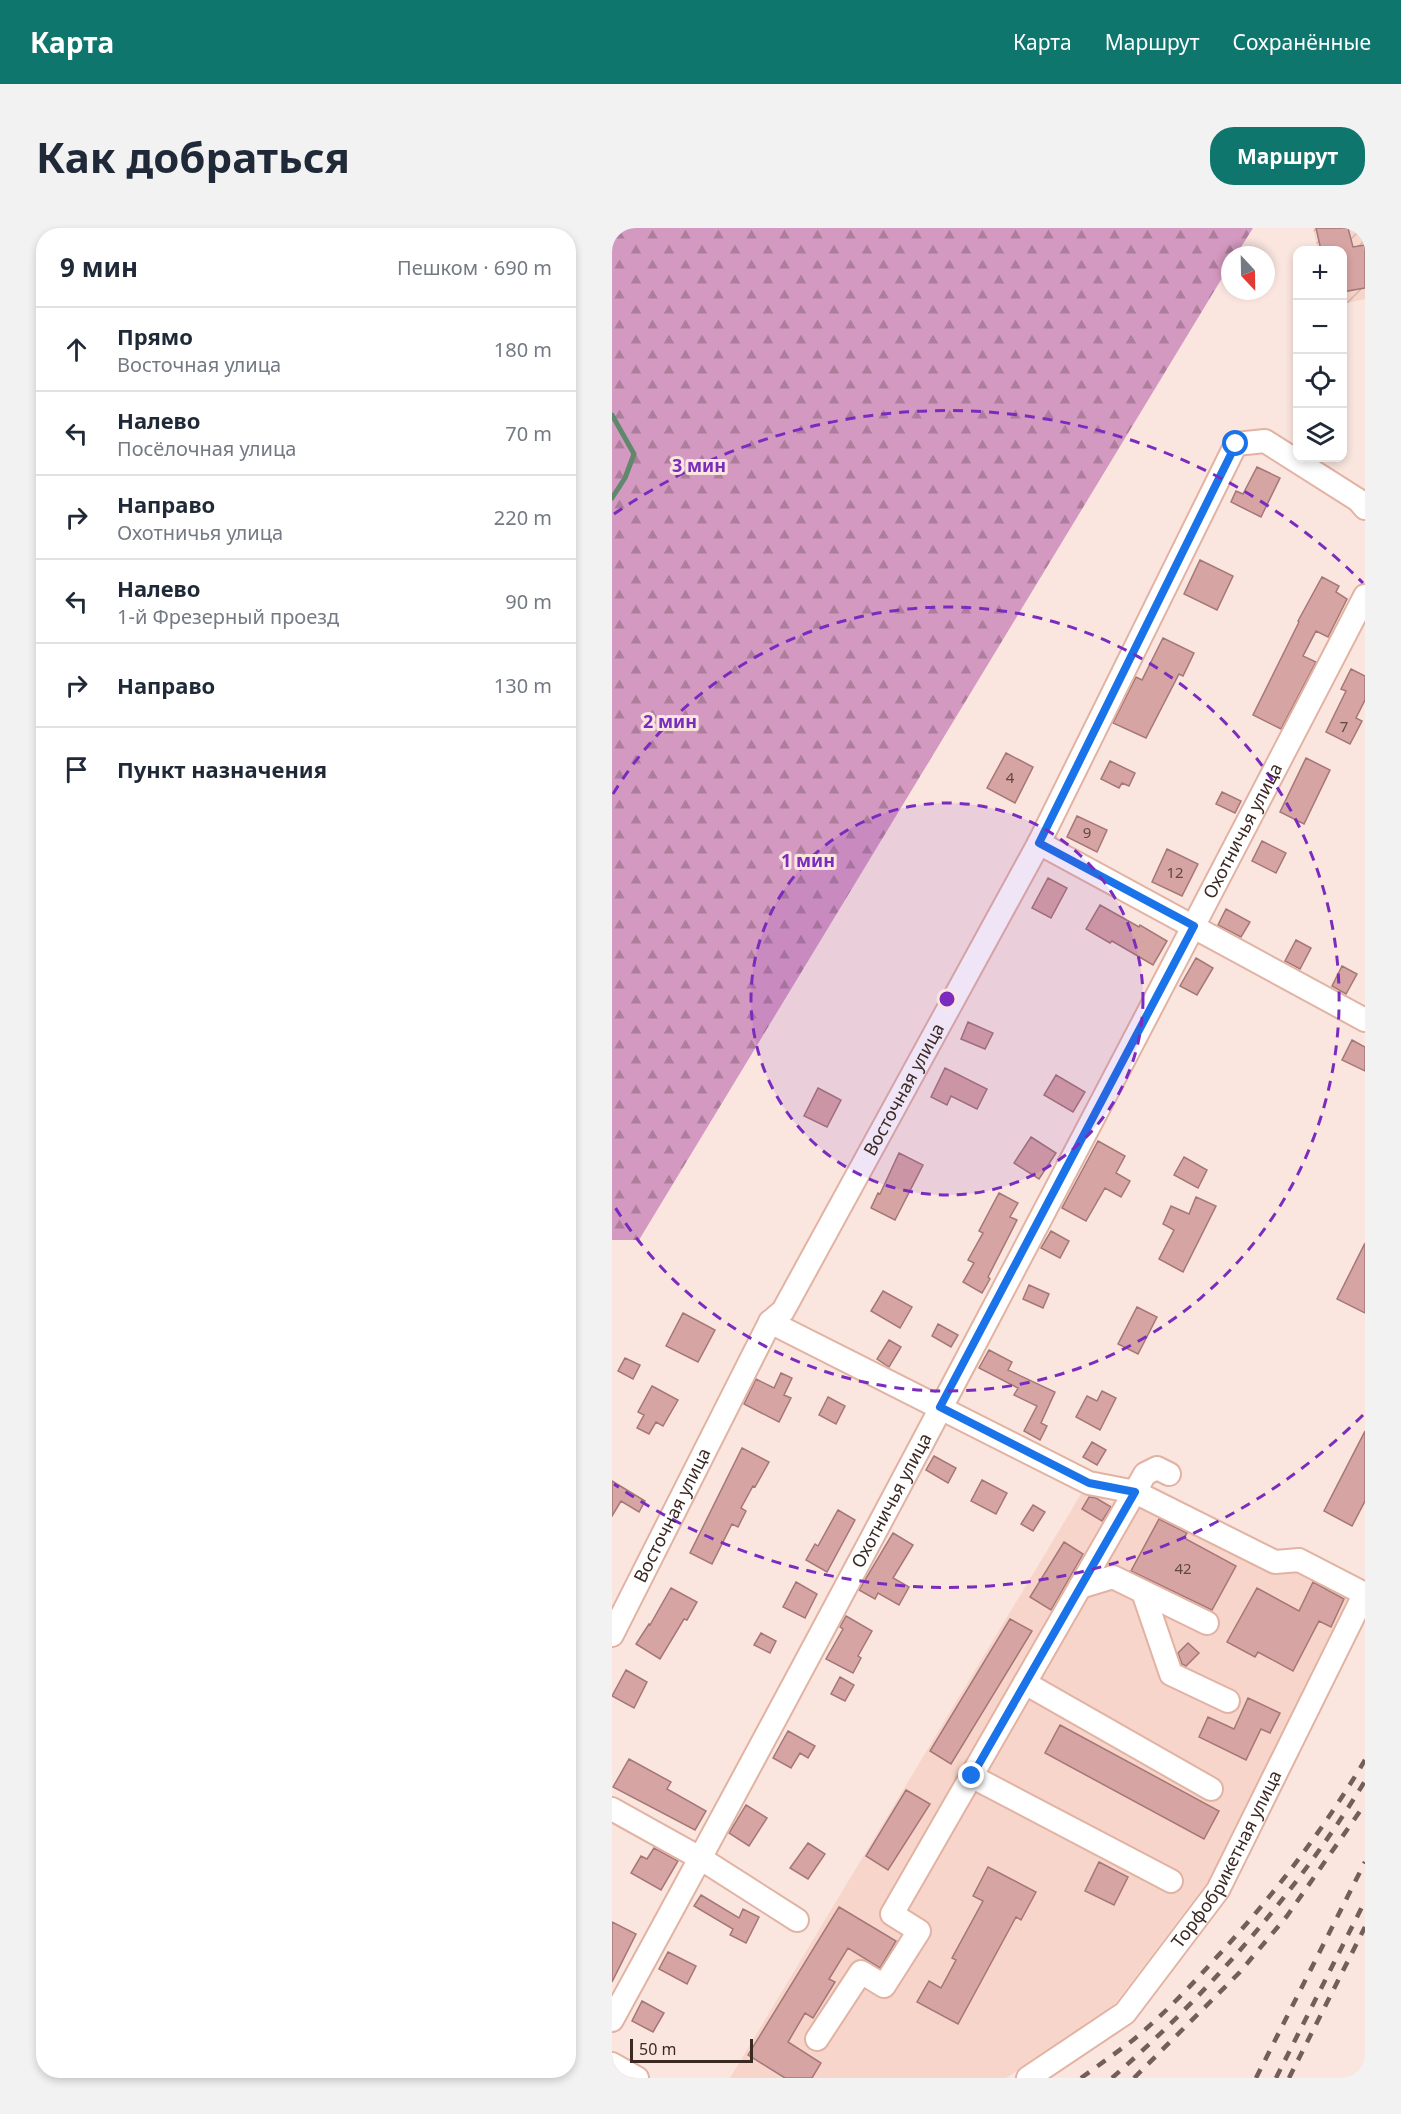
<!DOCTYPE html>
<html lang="ru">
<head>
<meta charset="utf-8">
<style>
	body { margin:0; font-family:"Noto Sans",sans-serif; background:#f2f2f3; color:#1f2937 }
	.controls { position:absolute; right:18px; top:18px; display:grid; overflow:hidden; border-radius:12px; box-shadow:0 3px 9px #0003 }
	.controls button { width:54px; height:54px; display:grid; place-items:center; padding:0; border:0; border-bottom:2px solid #e0e1e3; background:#fff; color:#1f2937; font:30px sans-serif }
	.compass { position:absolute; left:609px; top:18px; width:54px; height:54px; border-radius:50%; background:#fff; box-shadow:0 3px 9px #0003; rotate:158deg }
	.scale { position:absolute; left:18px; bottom:15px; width:123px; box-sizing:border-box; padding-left:6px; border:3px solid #3b2923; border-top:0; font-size:16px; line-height:21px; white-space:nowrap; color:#3b2923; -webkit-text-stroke:4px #fae6df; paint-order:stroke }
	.stop { position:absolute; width:18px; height:18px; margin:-14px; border:4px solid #1a73e8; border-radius:50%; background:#fff }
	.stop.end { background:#1a73e8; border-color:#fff; box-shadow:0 2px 6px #0008 }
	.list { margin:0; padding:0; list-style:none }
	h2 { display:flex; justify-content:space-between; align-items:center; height:78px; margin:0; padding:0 24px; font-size:26px }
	h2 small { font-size:20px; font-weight:400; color:#747a83 }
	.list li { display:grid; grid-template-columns:39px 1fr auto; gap:18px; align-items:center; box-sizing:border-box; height:84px; padding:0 24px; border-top:2px solid #e0e1e3 }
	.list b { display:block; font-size:22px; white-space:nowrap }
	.list p { margin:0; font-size:20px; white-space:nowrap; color:#747a83 }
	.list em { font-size:20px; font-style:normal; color:#747a83 }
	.icon { flex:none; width:33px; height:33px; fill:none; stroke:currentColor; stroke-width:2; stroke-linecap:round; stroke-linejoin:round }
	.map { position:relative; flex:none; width:753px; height:1850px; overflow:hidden; border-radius:24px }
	header { display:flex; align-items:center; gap:36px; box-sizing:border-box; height:84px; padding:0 30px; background:#0f766e; color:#fff }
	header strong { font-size:28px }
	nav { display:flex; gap:33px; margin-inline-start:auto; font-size:21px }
	.intro { display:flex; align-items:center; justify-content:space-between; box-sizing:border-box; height:144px; padding:0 36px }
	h1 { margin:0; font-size:42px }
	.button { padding:15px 27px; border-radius:24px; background:#0f766e; color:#fff; font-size:21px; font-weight:700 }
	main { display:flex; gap:36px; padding:0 36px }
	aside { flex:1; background:#fff; border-radius:24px; box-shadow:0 3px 9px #0003 }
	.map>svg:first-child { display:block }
</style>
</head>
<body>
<header>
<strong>Карта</strong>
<nav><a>Карта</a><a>Маршрут</a><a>Сохранённые</a></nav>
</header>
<div class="intro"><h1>Как добраться</h1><a class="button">Маршрут</a></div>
<main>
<aside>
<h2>9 мин<small>Пешком · 690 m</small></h2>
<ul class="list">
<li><svg class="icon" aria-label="ahead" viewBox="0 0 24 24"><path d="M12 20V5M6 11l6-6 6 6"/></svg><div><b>Прямо</b><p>Восточная улица</p></div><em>180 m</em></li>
<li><svg class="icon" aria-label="left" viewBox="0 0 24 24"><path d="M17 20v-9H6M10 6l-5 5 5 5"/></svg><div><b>Налево</b><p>Посёлочная улица</p></div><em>70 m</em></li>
<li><svg class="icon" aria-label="right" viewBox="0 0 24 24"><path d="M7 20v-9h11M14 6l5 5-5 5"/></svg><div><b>Направо</b><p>Охотничья улица</p></div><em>220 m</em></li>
<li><svg class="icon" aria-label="left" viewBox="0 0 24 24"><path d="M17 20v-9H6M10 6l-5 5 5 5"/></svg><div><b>Налево</b><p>1-й Фрезерный проезд</p></div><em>90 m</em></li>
<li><svg class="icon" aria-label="right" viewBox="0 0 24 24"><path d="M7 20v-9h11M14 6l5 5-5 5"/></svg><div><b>Направо</b></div><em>130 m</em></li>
<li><svg class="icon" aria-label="arrive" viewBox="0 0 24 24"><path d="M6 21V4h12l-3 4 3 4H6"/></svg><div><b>Пункт назначения</b></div></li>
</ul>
</aside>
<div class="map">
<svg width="753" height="1850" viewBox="0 0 753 1850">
	<defs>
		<pattern id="industrial-furrows" width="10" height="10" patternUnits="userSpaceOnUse" patternTransform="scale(1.5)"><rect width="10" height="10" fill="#f8d5ca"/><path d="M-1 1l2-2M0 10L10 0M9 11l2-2" fill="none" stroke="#d6b7ad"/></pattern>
		<pattern id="forest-firs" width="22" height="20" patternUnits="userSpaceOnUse" patternTransform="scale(1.5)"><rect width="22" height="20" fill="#d499c0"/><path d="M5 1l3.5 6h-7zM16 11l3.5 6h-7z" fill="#ad7d9c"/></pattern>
	</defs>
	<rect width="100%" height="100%" fill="#fae6df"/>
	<!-- built -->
	<path fill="#f8d5ca" d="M472 1261 499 1275 507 1269 686 1336 743 1366 600 1648 493 1789 394 1850H118Z"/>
	<!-- industrial -->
	<path fill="url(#industrial-furrows)" d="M701 0H753V71L731 76 730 22H706Z"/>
	<!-- forest -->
	<path fill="url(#forest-firs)" d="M0 0H641L624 27H618V37L27 1012H0Z"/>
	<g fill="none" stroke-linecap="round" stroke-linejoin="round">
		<!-- stream -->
		<path stroke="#5f886d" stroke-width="5" d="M0 187 22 226 13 250 0 270"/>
	</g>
	<!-- building -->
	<path fill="#d6a4a3" stroke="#a57776" stroke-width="1.5" d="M704 0H736L741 19 753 17V60L730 64V22H709Z
		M645 239 668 250 649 289 619 274 624 263 631 266Z
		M588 332 621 348 605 382 572 366Z
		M710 349 727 358 724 364 735 371 716 409 704 403 691 428 704 434 669 501 641 487 687 394 686 393Z
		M551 410 582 425 571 448 567 446 534 510 501 495 524 449 530 452Z
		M739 441 753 448V472L744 490 750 493 738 516 714 504 734 463 729 461Z
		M394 525 421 539 403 575 375 560Z
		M694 530 718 542 692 596 668 584Z
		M498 533 523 545 517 558 510 555 507 560 489 551Z
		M610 564 629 573 623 585 604 576Z
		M465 588 495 602 485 624 455 609Z
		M650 613 674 625 664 645 640 633Z
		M555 621 586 636 570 668 540 654Z
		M436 650 455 660 439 690 420 680Z
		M488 677 527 699 528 697 555 713 541 737 500 713 498 715 474 701Z
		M614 681 638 694 629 709 606 697Z
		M684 712 699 720 688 741 673 733Z
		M584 730 601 740 585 767 568 758Z
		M730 738 745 746 734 766 720 758Z
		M356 794 381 805 373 821 349 811Z
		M740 812 753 819V843L730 832Z
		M333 840 375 861 365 881 339 868 335 877 319 869Z
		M444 847 473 864 461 884 432 867Z
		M206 860 229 872 215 899 192 888Z
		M419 909 444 925 427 951 402 935Z
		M486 913 513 928 504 945 518 953 509 969 493 960 474 993 450 980Z
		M287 925 311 937 283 992 259 980 266 965 268 966Z
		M572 929 595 942 586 960 562 947Z
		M387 965 406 975 398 989 405 992 376 1049 378 1051 370 1065 351 1054 362 1035 356 1032 371 1005 367 1003Z
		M584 969 604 978 571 1044 547 1031 562 1002 551 996 559 978 577 986Z
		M439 1003 457 1013 448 1030 429 1020Z
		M753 1015V1085L725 1071Z
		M417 1057 437 1066 431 1080 411 1071Z
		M271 1063 300 1079 288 1100 259 1083Z
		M525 1079 545 1089 526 1126 506 1116Z
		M71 1085 103 1102 86 1134 54 1118Z
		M326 1096 346 1107 339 1119 320 1108Z
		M277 1112 289 1119 277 1139 265 1131Z
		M377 1122 400 1134 396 1142 443 1164 429 1195 435 1198 428 1212 412 1203 425 1178 402 1167 406 1160 367 1140Z
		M13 1130 28 1137 21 1151 6 1143Z
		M169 1145 180 1150 172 1167 179 1170 167 1194 132 1176 144 1151 162 1160Z
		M40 1158 66 1172 51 1198 44 1194 37 1206 25 1200 32 1187 26 1184Z
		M490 1163 504 1170 488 1202 464 1189 475 1168 485 1173Z
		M216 1169 233 1178 224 1196 207 1187Z
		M753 1203V1273L740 1298 712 1283Z
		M480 1214 494 1222 485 1237 471 1229Z
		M130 1220 157 1234 143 1259 141 1258 129 1280 134 1283 126 1299 120 1296 100 1336 78 1325Z
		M322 1228 344 1240 336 1255 314 1242Z
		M370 1252 395 1265 384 1286 359 1273Z
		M0 1253 33 1273 27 1284 9 1273 0 1288Z
		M477 1269 484 1270 499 1279 490 1293 470 1281Z
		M421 1277 433 1284 421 1303 409 1296Z
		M226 1282 243 1292 215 1344 194 1332 203 1316 206 1318Z
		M547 1291 575 1305 572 1310 624 1338 600 1382 519 1343Z
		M281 1305 301 1317 281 1350 297 1359 287 1377 266 1365 263 1371 247 1362Z
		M452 1314 471 1326 439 1382 418 1369Z
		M184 1354 205 1366 193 1390 171 1379Z
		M701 1354 732 1371 719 1399 707 1393 681 1443 646 1424 643 1429 615 1414 645 1360 687 1383Z
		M59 1360 85 1374 75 1392 72 1391 48 1431 24 1416 37 1396 38 1397Z
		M234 1388 260 1403 246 1428 249 1430 241 1445 214 1431 231 1401 228 1399Z
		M398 1391 420 1403 339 1536 318 1523Z
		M149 1405 164 1413 158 1425 142 1417Z
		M576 1415 587 1425 574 1438 570 1436 566 1425Z
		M14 1442 35 1454 22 1480 0 1468Z
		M228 1449 242 1457 233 1473 219 1466Z
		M636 1470 668 1485 658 1505 649 1501 634 1532 587 1509 596 1489 622 1501Z
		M448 1497 607 1583 592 1611 433 1525Z
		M176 1503 203 1518 196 1530 188 1525 179 1540 161 1530Z
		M17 1531 59 1554 55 1561 94 1583 83 1602 1 1559Z
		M294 1562 318 1576 276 1642 254 1628Z
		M134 1577 155 1590 137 1618 117 1605Z
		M196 1615 213 1626 196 1651 178 1640Z
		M42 1620 66 1633 49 1662 19 1645 29 1628 35 1631Z
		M487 1634 516 1649 502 1677 473 1663Z
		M376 1639 424 1664 409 1692 404 1689 346 1796 305 1774 317 1753 329 1760 344 1732 340 1730 371 1673 361 1668Z
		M89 1667 127 1690 131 1681 147 1689 134 1715 118 1707 121 1701 82 1678Z
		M227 1679 284 1713 268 1740 236 1720 217 1751 223 1754 201 1790 193 1785 176 1814 209 1835 200 1850H173L136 1827Z
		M0 1694 24 1706 0 1754Z
		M56 1724 84 1738 75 1756 47 1741Z
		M30 1773 52 1785 41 1804 20 1793Z"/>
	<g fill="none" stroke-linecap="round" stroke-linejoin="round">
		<!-- minor casing -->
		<g stroke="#e2b3a3" stroke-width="26">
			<g id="minor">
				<path d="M427 615 753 792"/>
				<path d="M158 1094 477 1255 523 1264 663 1334 687 1332 753 1366"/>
				<path d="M468 1359 501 1349 595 1395"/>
				<path d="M531 1364 559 1446 616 1473"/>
				<path id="s1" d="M0 1407 158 1094 171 1083 427 615 624 216 653 213 746 272 753 280"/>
				<path d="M413 1455 599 1561"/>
				<path d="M359 1548 559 1653"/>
				<path d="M0 1581 88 1630 185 1692"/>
				<path id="s2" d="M0 1792C258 1321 506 844 753 368"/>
				<path d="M205 1811 249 1744 272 1758 307 1703 280 1686 533 1246 545 1240 557 1246"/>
				<path d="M0 1836 25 1850"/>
				<path id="s3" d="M416 1850 513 1785 606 1662 753 1365"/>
			</g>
		</g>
		<!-- minor -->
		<use href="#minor" stroke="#fff" stroke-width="22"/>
		<!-- rail -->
		<path stroke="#715f58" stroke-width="4.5" stroke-dasharray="10 10" stroke-linecap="butt" d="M469 1850C487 1837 504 1825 521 1812 550 1788 577 1760 602 1732 659 1671 710 1604 753 1532
			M500 1850C598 1764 685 1664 753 1553
			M522 1850 627 1745 675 1688 753 1576
			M644 1850 753 1634
			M664 1850 753 1673
			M677 1850 753 1699"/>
	</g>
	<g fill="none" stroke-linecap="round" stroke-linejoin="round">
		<!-- route -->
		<path stroke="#1a73e8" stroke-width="8" d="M360 1548 523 1264 477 1255 328 1179 582 698 427 615 624 216"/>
	</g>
	<!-- distance rings -->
	<circle cx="335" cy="771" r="196" fill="#7b2cbf" fill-opacity=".12"/>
	<g fill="none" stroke="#7b2cbf" stroke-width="3" stroke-dasharray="10 8">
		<circle cx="335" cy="771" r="196"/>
		<path d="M1 566A392 392 0 1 1 1 976"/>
		<path d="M751 1187A588 588 0 0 1 2 1256M2 286A588 588 0 0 1 751 355"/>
	</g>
	<g text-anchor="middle" stroke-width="6" stroke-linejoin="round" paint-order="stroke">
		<!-- number labels -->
		<g font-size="15" fill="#624843">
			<text x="732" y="504">7</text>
			<text x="398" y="555">4</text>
			<text x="475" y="610">9</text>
			<text x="563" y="650">12</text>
			<text x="571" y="1346">42</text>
		</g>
		<!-- street labels -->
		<g font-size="18" fill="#3b2923" stroke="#fae6df">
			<text dy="6" stroke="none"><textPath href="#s2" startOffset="1346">Охотничья улица</textPath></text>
			<text dy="6" stroke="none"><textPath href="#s1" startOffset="620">Восточная улица</textPath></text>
			<text dy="6" stroke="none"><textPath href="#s2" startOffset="590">Охотничья улица</textPath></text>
			<text dy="6" stroke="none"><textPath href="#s1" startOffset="134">Восточная улица</textPath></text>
			<text dy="6" stroke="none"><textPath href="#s3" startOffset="302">Торфобрикетная улица</textPath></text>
		</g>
	</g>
	<circle cx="335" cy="771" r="9" fill="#7b2cbf" stroke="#fae6df" stroke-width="3"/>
	<g font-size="18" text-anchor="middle" font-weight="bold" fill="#7b2cbf" stroke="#fae6df" stroke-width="6" stroke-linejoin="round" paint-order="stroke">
		<text x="87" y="244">3 мин</text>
		<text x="58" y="500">2 мин</text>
		<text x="196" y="639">1 мин</text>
	</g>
</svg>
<div class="controls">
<button>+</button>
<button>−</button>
<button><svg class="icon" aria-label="locate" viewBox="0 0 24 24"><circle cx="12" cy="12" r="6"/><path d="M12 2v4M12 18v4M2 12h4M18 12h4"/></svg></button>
<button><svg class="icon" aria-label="layers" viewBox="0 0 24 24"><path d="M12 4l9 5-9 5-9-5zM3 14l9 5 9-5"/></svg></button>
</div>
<svg class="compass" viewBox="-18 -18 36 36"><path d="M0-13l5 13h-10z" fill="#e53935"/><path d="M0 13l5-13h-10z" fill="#747a83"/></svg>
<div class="scale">50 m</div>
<div class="stop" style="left:624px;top:216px"></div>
<div class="stop end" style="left:360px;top:1548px"></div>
</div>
</main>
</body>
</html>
